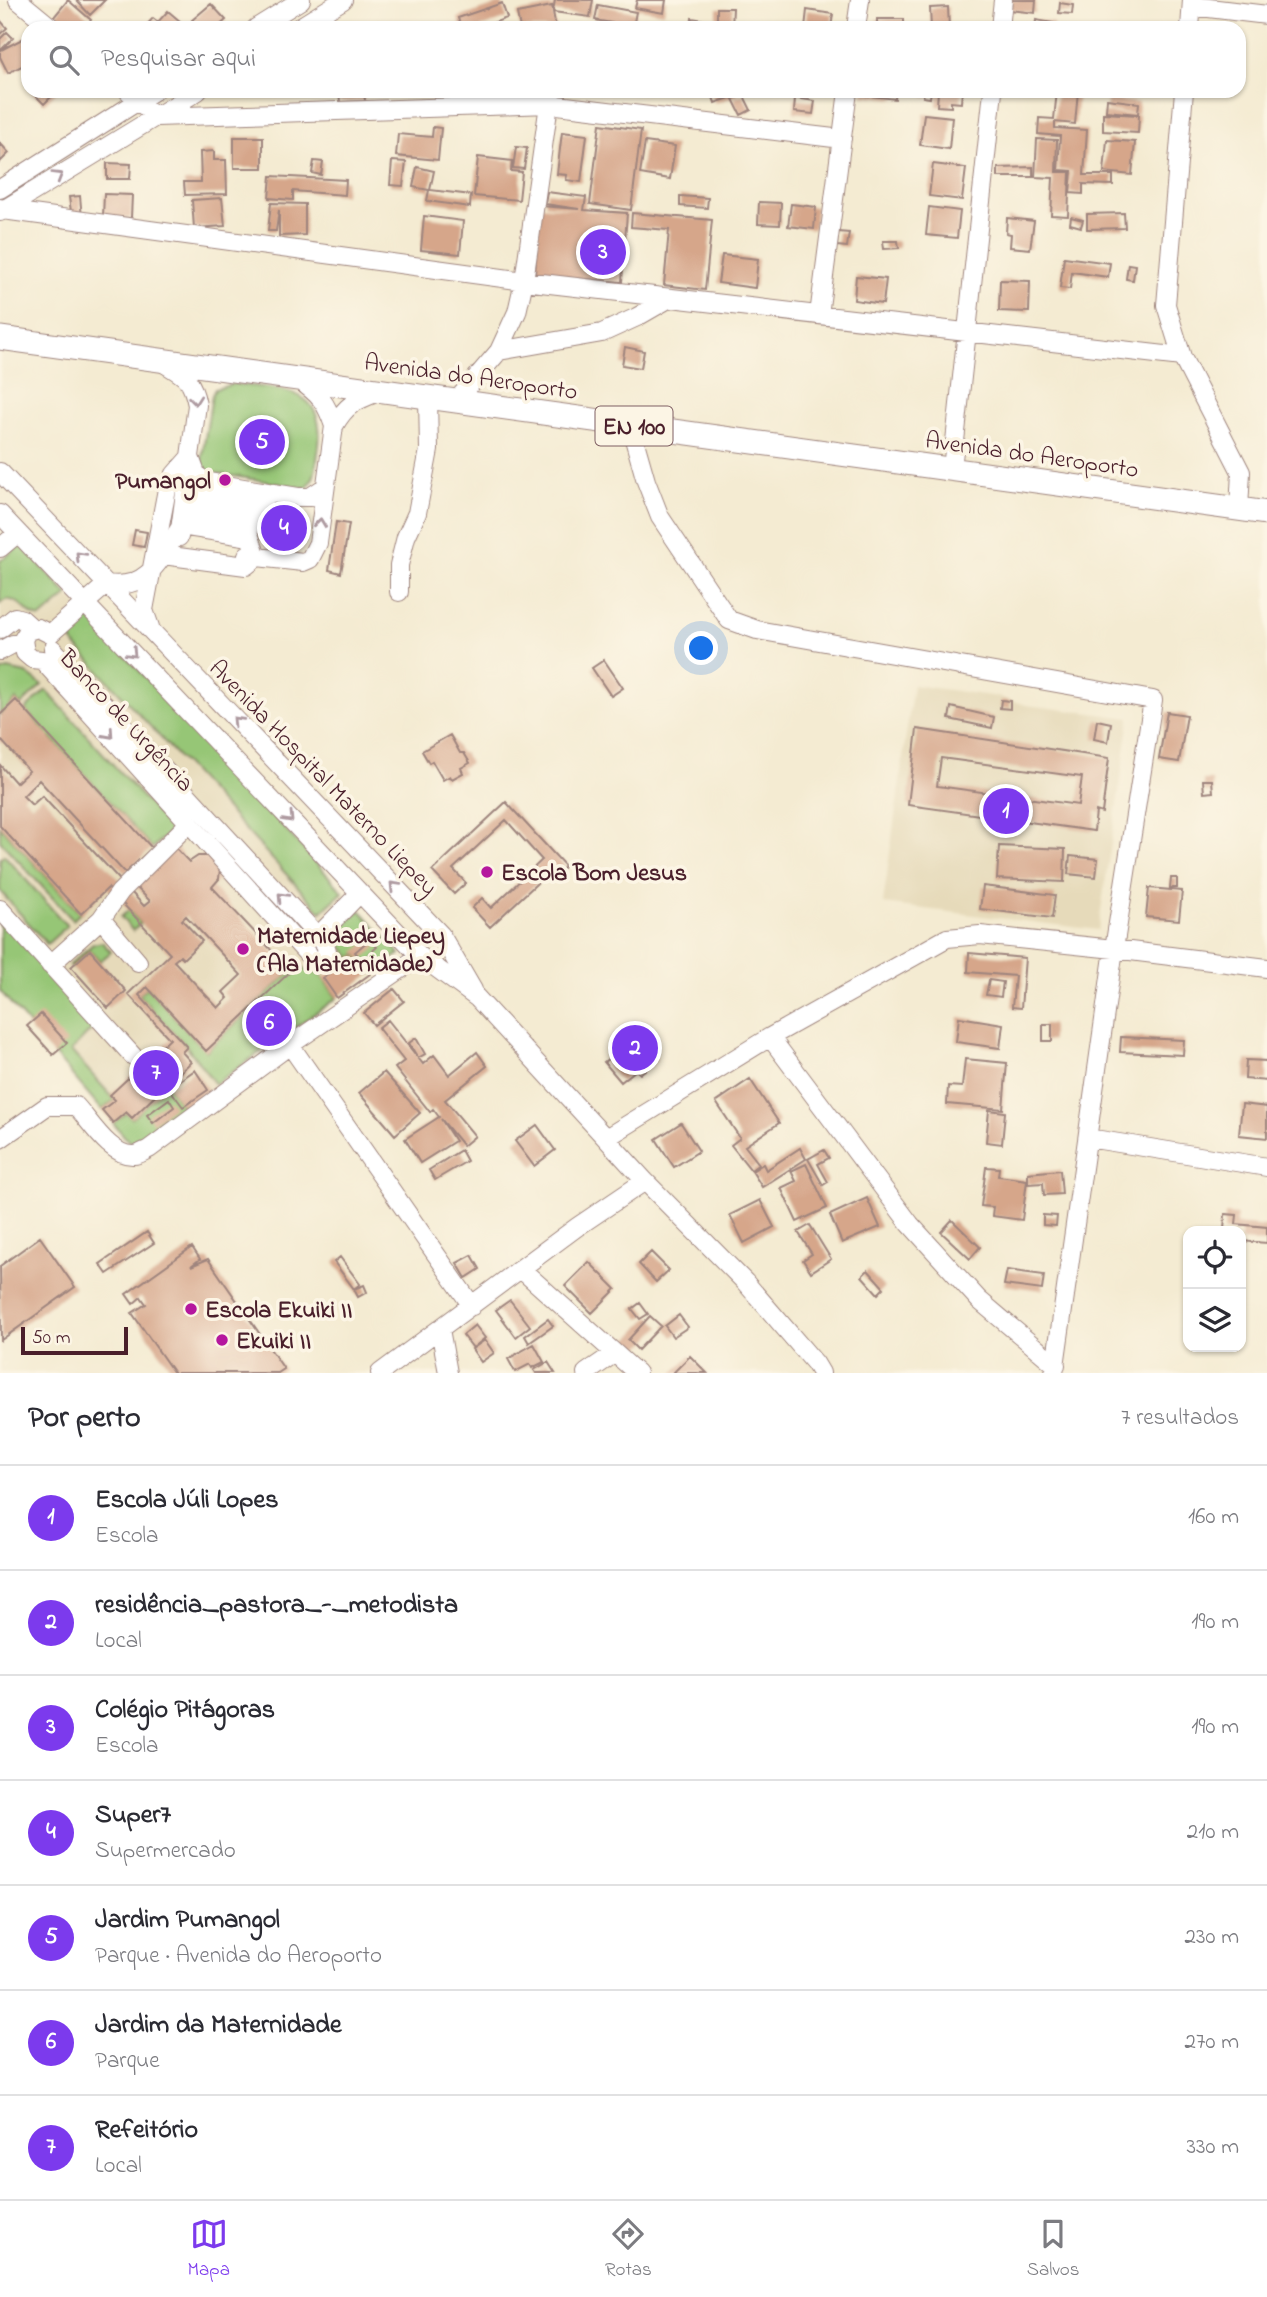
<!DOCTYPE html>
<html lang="pt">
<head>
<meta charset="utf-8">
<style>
	body { margin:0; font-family:"Indie Flower",sans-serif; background:#f7f7f7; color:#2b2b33 }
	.controls { position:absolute; right:21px; bottom:21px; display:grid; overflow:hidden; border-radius:14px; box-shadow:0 2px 5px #0004 }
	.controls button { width:63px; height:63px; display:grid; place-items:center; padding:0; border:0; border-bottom:2px solid #e1e1e2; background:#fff; color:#2b2b33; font:35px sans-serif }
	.scale { position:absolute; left:21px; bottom:18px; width:107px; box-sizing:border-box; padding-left:7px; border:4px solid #4a1f2b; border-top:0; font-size:19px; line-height:24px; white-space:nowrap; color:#4a1f2b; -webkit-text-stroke:5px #fcf5e5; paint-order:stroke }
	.you { position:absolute; left:702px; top:649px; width:24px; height:24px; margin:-18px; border:5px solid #fff; border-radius:50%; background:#1a73e8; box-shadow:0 0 0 10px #1a73e833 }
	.badge { display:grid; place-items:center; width:46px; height:46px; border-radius:50%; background:#7c3aed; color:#fff; font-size:23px; font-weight:700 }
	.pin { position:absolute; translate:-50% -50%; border:4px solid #fff; box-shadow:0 2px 7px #0006 }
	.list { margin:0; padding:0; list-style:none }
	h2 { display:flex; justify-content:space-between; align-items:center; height:91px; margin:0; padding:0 28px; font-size:30px }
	h2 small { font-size:23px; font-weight:400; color:#7c7c81 }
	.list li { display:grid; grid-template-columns:46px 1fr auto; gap:21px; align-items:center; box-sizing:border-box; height:105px; padding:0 28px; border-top:2px solid #e1e1e2 }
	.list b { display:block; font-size:26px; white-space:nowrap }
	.list p { margin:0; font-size:23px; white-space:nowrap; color:#7c7c81 }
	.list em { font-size:23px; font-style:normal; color:#7c7c81 }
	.icon { flex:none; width:38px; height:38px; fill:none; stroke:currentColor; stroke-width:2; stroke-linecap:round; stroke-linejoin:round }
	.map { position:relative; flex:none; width:1267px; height:1373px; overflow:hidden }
	.search { position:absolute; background:#fff; box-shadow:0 2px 5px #0004; left:21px; right:21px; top:21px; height:77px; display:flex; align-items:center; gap:18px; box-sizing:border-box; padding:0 24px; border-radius:21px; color:#7c7c81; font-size:26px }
	.sheet { height:826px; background:#fff }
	nav { display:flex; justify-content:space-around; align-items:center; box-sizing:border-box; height:98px; border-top:2px solid #e1e1e2; background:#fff; font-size:19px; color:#7c7c81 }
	nav a { display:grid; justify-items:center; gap:4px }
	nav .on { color:#7c3aed }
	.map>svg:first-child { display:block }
</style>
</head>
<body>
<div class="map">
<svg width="1267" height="1373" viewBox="0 0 1267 1373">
	<rect width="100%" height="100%" fill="#fcf5e5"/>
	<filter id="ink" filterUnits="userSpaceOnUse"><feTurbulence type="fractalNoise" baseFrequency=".0143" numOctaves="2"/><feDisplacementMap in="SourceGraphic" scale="14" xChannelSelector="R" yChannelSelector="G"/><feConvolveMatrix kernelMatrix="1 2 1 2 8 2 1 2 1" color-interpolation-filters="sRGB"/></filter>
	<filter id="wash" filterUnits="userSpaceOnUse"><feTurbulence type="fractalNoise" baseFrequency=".00686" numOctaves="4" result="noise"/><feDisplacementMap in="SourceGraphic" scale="28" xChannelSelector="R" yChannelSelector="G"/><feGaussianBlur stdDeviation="1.57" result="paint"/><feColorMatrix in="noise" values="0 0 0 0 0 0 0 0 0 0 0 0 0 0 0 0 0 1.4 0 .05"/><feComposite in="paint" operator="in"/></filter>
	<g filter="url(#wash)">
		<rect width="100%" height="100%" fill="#f4ebd2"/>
		<!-- built -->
		<path fill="#e6daba" d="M21 545 400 954 131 1144 0 991V561Z
			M913 685 998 697 1026 705 1130 718 1098 930 883 904Z"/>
		<!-- green -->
		<path fill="#96c676" stroke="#707250" stroke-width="2" d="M234 384C283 390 329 386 318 453 316 466 316 479 306 488L209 472 203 466 202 457 212 395 215 389Z
			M21 545 68 595 41 618C26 616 26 602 7 599L0 604V561Z
			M90 617 343 892 321 912 68 637Z
			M8 669 26 673 42 685 21 705 16 700 0 715V672Z
			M46 690 172 830 152 848 25 710Z
			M0 826 80 913 73 920 0 841Z
			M4 855 67 926 47 944 0 891V859Z
			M129 910 141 923 133 931 121 917Z
			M360 910 400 954 370 974 356 955 352 958 332 936Z
			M0 917 95 1026 71 1051 115 1100 102 1110 0 991Z
			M102 942 111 952 100 961 90 950 71 967 69 965 93 944Z
			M299 964 306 971 320 974 337 998 215 1084 187 1047 139 995 147 987 206 1051Z
			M167 1085 183 1107 131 1144 113 1123 126 1112 132 1118Z"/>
		<g id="blocks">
			<!-- building -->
			<path fill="#d6a68a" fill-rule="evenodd" d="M68 0 91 20 85 28H65L53 18Z
				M76 0H105L90 15Z
				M555 0H593L590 17 553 12 556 28H520L517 13 552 6 553 11Z
				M637 0H666L664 13 635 8Z
				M1011 0H1036L1035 13 1010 10Z
				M502 3 507 18 479 28H461L458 18Z
				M1060 3 1073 5 1072 14 1059 13Z
				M211 4 226 20 217 28H199L192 20Z
				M598 5 636 12 633 27 595 20Z
				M948 7 949 28H931L930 8Z
				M717 8H733L732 28H717Z
				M807 10 833 14 831 28H805Z
				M168 11 188 28H144L153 18 158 22Z
				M692 18 710 21 709 28H691Z
				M877 19H904V28H877Z
				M0 20 7 28 0 34Z
				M1036 20 1053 23V28H1035Z
				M7 32 13 38 1 50 24 38 28 45V63L8 73 0 57V39Z
				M31 91H57L44 104Z
				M339 91H364L365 101 340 102Z
				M445 91H453L456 100 448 102Z
				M490 91H515V92L491 98Z
				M711 91H737L738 95 715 103Z
				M864 91H896L895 99 863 95Z
				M924 91H931L930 98 923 97Z
				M938 91H962L961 103 951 102V107L937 106Z
				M1057 91H1078L1075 124 1055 122V128L1087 130 1084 175H1113V185L1083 184V194L1070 193 1072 171 1058 170 1060 136 1038 134 1039 118 1054 119Z
				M743 94 751 110 741 115 733 99Z
				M795 98 815 101 813 114 794 112Z
				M1107 99 1139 103 1138 114 1106 111Z
				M1103 113 1139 115 1138 133 1103 131Z
				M924 114 952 117 949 149 920 145Z
				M600 124 641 130 631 210 590 204Z
				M433 127 441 128 438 160 396 156 398 134 432 137Z
				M562 132 587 135 581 182 566 180 567 175 557 174Z
				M234 137H263V168H234Z
				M1037 139 1057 140 1056 172H1070L1068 216 1051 215 1053 178 1035 177Z
				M1107 140 1135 142 1132 175 1104 172Z
				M645 142 675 146 670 179 640 174Z
				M0 143 9 153 0 162Z
				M516 147 527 148 524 169 513 168Z
				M214 151V160H226L227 194 185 195 184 182H201L200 152Z
				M478 157 512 161 511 171 522 172 519 200 474 196Z
				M314 161 323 162 321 175 312 173Z
				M392 161 406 162 403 186 390 185Z
				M107 163 131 164 130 179H107Z
				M933 164 966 168 962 200 929 196Z
				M417 167 434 171 430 190 471 195 470 207 427 201 429 190 413 187Z
				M1033 167V177H998V168Z
				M271 176 346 180 345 195 293 191V200L269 198Z
				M547 192 586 197 584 210 627 213 622 282 535 275 540 206 579 209 545 204Z
				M104 194 132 195 131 218 103 217Z
				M80 196 82 218 72 219 69 197Z
				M680 196 708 198 707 208 680 206Z
				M222 198 225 226 194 228 192 200Z
				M759 202 781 203 780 225 758 224Z
				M271 203 305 204V235L279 236V210L276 231H268Z
				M791 204 816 207 814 229 788 226Z
				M929 207 960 211 957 238 926 235Z
				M632 213 712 220 705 290 664 285 669 230 631 227Z
				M1124 213 1125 228 1087 229V214Z
				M424 216 463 221 460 254 421 250Z
				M1071 217 1083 220 1081 227 1070 224Z
				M1007 218 1034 221 1030 249 1010 247 1011 234 1006 233Z
				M838 232 849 233 847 247 837 246Z
				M883 241H898L899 248 884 249Z
				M722 255 758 259 755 288 718 283Z
				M1064 257 1110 263 1108 277 1072 272 1070 289 1060 288Z
				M1128 264 1135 265 1133 280 1126 279Z
				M856 276 886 279 883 304 854 300Z
				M1000 280 1030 281 1029 312 999 311Z
				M625 347 644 351 641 368 622 365Z
				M274 508 299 512 294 548 269 545Z
				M336 522 349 524 341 573 329 570Z
				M135 530 147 532 144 547 132 545Z
				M604 660 623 688 611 696 592 668Z
				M16 700 152 848 125 873 39 780 23 796 32 805 42 796 144 906 150 901 136 887 174 846 189 862 198 856H209L220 868 219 879 212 887 291 971 206 1051 147 987 139 995 187 1047 182 1052 191 1062 132 1118 126 1112 113 1123 102 1110 115 1100 110 1095 170 1039 128 994 170 954 108 888 81 914 0 826V765L16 783 29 771 2 741 0 743V715ZM186 916 241 975 223 992 228 998 218 1008 174 961 180 956 183 959 202 941 182 920Z
				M1001 700 1010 701V709L1000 708Z
				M951 707 994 717 992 728 949 719Z
				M1167 712 1187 715 1179 762 1159 759Z
				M1097 720 1111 723 1108 742 1094 739Z
				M917 729 1109 758 1102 813 1096 811 1094 831 908 805ZM941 758 1082 777 1078 805 937 786Z
				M450 735 460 753H464L470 763 461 768 463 773 452 779 450 776 443 780 432 761 429 763 422 751Z
				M1203 780H1212L1213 792 1204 793Z
				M506 802 565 866 553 878 548 873 490 927 472 908 482 898 491 908 542 860 506 820 453 869 466 883 454 894 432 871Z
				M999 846 1065 849 1064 882 997 879Z
				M1070 856 1098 859 1096 877 1068 874Z
				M1171 878H1177V888H1170Z
				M983 886 1055 895 1052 918 980 909Z
				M1149 888 1182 891 1179 920 1146 917Z
				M370 939 377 947 362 960 355 952Z
				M90 950 126 991 108 1008 71 967Z
				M969 953 1025 958 1021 1008 1012 1007 1015 976 968 972Z
				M356 955 370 974 337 998 323 978Z
				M989 980 1003 982 1001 997 986 995Z
				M394 989 404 1001 374 1025 364 1013Z
				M41 1014 67 1043 53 1055 27 1026Z
				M959 1017 1003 1024 1000 1048 956 1042Z
				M388 1020 423 1064 434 1055 449 1075 477 1052 487 1066 445 1100 475 1136 463 1146 441 1119 455 1141 420 1163 405 1139 439 1117 433 1109 430 1112 395 1068 404 1061 378 1028Z
				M1043 1024H1052V1041H1043Z
				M638 1036 657 1060 640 1074 636 1070 621 1082 604 1062Z
				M1121 1037 1184 1040 1183 1055 1120 1052Z
				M416 1038 425 1054 418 1058 409 1043Z
				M965 1059 1007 1063 1003 1109 947 1104 948 1086 962 1087Z
				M1246 1060 1267 1061V1081L1245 1079Z
				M195 1070 208 1090 183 1107 169 1088Z
				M384 1072 420 1113 395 1135 359 1093Z
				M750 1079 779 1123 745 1146 759 1164 751 1170 731 1145 740 1138 716 1102Z
				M169 1099 174 1107 153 1123 147 1115Z
				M1242 1104 1267 1107V1138L1239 1135Z
				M989 1110 1005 1112 1002 1144 986 1142Z
				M681 1123 699 1151 674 1167 656 1139Z
				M537 1125 555 1150 534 1166 515 1141Z
				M800 1148 806 1159 762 1187 752 1171 763 1164 766 1170Z
				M461 1150 467 1161 435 1180 429 1170Z
				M824 1150 829 1158 818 1164 828 1182 823 1185 808 1159Z
				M806 1164 827 1208 797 1222 781 1188 796 1181 791 1171Z
				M986 1167 999 1168 998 1176 1027 1180 1022 1220 992 1216 993 1207 981 1206Z
				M1060 1170 1062 1194 1044 1195 1043 1183 1028 1184V1173Z
				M867 1198 880 1227 842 1243 830 1215Z
				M760 1200 774 1227 744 1243 730 1215Z
				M1225 1214 1237 1215 1236 1224 1267 1227V1243L1241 1241V1231H1224Z
				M1043 1215 1057 1216 1056 1226 1043 1225Z
				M952 1220 980 1247 970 1259 941 1232Z
				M810 1225 831 1259 811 1272 803 1260 812 1254 798 1232Z
				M147 1232 154 1243 107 1274 100 1264Z
				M40 1237 75 1287 1 1340 0 1266Z
				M192 1247 200 1259 191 1266 208 1259 284 1369 278 1373H174L132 1313 146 1304 141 1297 133 1304 126 1294Z
				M651 1252 669 1270 656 1282 639 1264Z
				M472 1255 480 1269 466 1278 457 1263Z
				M340 1257 360 1284 354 1289 334 1262Z
				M589 1262 616 1289 592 1313 565 1286Z
				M868 1270 884 1288 878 1294 862 1276Z
				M1007 1270 1044 1275 1042 1290 1004 1285Z
				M364 1285 367 1292 358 1297 354 1289Z
				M510 1300 530 1326 516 1337 496 1310Z
				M640 1303 648 1314 640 1319 632 1309Z
				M679 1315 688 1327 673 1337 665 1326Z
				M650 1316 661 1326 638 1350 628 1340Z
				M548 1319 553 1326 529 1343 525 1336Z
				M475 1325 485 1338 473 1348 463 1335Z
				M485 1340 494 1353 481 1362 472 1349Z
				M534 1344 544 1362 532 1368 530 1364 515 1372 508 1359Z
				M690 1356 707 1373H673Z
				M548 1362 555 1373H536L534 1370Z"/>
		</g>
	</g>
	<g filter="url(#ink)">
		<use href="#blocks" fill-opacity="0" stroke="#9f857e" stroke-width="2"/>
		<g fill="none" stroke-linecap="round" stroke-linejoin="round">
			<!-- minor casing -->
			<g stroke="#9f857e" stroke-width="20">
				<path id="minor" d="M18 0 52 28
					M1192 6 1267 15
					M256 28 301 0
					M298 28 343 0
					M856 28 860 0
					M1000 28 1003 0
					M1190 28 1192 0
					M128 91 156 117 549 104 524 281 517 312 499 351 457 400
					M1184 91 1166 305 1182 357 1241 472 1239 509
					M549 104 842 139
					M0 189 154 91
					M0 208 3 210 524 281 1182 357
					M0 212 198 91
					M819 315 848 91
					M499 351 602 333 637 317 670 298
					M165 364C187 377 192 380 197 405L179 537
					M299 380C320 395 326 402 334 426
					M630 425 646 481 660 517 729 620 757 630 1153 700 1114 949 1054 1373
					M190 457 197 476 208 482 298 497H310L325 487
					M952 469 993 91
					M0 472 441 935 473 990
					M185 494 264 507
					M183 510 261 523 265 499
					M0 514 420 956 477 998 645 1181 745 1282 815 1363 821 1373
					M181 526 250 537 257 557 247 555
					M0 548 18 533
					M163 555 246 566 257 557 303 562 310 559 318 543 334 426C347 403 357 400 381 391
					M399 592V565L406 537 417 513 429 450 428 396
					M150 627 144 610 167 489 175 474 190 457
					M0 629 15 617 22 619 33 629
					M53 649 325 944 327 951 324 959 317 960 311 958 189 823
					M0 651 13 644H22
					M0 909 133 1056
					M101 919 138 962
					M318 936 360 893
					M420 956 290 1045 472 1306
					M50 965 101 919 120 892 189 823 42 660 32 659 25 653 23 639 28 631 38 628 50 634 107 584C149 591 162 556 181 526
					M770 1037 910 1224 979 1300 1056 1365
					M606 1138 770 1037 947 938 980 935 1114 949 1267 968
					M1088 1138 1267 1167
					M0 1139 47 1106H76C90 1121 111 1157 134 1155 139 1155 144 1151 149 1149L290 1045
					M522 1270 637 1373
					M440 1329 448 1373
					M380 1373 577 1227 645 1181
					M586 1373 615 1353"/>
			</g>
			<!-- major casing -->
			<g stroke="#9f857e" stroke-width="25">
				<path id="major" d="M0 338 1267 513"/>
			</g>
			<!-- minor -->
			<use href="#minor" stroke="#fff" stroke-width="18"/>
			<!-- major -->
			<use href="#major" stroke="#fff" stroke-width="23"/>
		</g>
		<!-- one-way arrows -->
		<defs><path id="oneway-chevron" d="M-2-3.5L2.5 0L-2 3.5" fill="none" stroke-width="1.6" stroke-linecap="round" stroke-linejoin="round" transform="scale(1.75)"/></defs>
		<g stroke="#ae9aa0">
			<use href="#oneway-chevron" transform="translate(58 176) rotate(-31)"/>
			<use href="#oneway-chevron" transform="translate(195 400) rotate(84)"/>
			<use href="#oneway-chevron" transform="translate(320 523) rotate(-83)"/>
			<use href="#oneway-chevron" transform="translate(80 556) rotate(-134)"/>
			<use href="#oneway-chevron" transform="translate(132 653) rotate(46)"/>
			<use href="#oneway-chevron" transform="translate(237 721) rotate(-134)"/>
			<use href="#oneway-chevron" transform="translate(109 734) rotate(48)"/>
			<use href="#oneway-chevron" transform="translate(289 818) rotate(46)"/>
			<use href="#oneway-chevron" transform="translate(394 886) rotate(-134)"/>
			<use href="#oneway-chevron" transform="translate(282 897) rotate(-133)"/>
		</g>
	</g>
	<!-- markers -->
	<g fill="#b5179e" stroke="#fcf5e5" stroke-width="2.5">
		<circle cx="225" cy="480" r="7"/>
		<circle cx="487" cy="872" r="7"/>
		<circle cx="243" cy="949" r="7"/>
		<circle cx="191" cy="1309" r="7"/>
		<circle cx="222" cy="1340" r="7"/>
	</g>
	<g text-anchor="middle" stroke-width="7" stroke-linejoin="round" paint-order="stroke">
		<!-- shield labels -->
		<rect fill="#fcf5e5" stroke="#7f5f63" stroke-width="2" x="595.5" y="406.5" width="77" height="39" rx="5"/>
		<g font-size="23" font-weight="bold" fill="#4a1f2b">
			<text x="634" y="434">EN 100</text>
		</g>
		<!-- street labels -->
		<g font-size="24" fill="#4a1f2b" stroke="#fcf5e5">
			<text transform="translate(471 376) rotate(8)" y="8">Avenida do Aeroporto</text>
			<text transform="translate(1032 454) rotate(8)" y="8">Avenida do Aeroporto</text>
			<text transform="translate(127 720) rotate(47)" y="8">Banco de Urgência</text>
			<text transform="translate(324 777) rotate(46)" y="8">Avenida Hospital Materno Liepey</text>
		</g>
		<!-- poi labels -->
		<g font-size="24" font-weight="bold" fill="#4a1f2b" stroke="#fcf5e5" text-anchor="start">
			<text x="211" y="488" text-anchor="end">Pumangol</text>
			<text x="501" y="880">Escola Bom Jesus</text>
			<text x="257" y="943">Maternidade Liepey<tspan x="257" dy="28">(Ala Maternidade)</tspan></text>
			<text x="205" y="1317">Escola Ekuiki II</text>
			<text x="236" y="1348">Ekuiki II</text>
		</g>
	</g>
</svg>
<div class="controls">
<button><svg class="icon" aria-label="locate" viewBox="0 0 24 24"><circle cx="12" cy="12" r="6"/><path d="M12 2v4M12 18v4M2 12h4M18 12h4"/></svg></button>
<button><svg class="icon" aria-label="layers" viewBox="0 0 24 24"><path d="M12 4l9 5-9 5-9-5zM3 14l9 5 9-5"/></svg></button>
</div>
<div class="scale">50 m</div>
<div class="you"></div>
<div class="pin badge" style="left:1006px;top:811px">1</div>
<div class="pin badge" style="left:635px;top:1048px">2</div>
<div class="pin badge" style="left:603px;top:252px">3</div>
<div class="pin badge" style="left:284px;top:528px">4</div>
<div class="pin badge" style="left:262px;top:442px">5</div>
<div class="pin badge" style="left:269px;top:1023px">6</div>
<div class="pin badge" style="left:156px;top:1073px">7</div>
<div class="search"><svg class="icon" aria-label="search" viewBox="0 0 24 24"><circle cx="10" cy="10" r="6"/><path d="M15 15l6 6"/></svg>Pesquisar aqui</div>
</div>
<section class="sheet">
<h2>Por perto<small>7 resultados</small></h2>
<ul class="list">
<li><span class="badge">1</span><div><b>Escola Júli Lopes</b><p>Escola</p></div><em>160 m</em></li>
<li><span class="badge">2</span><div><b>residência_pastora_-_metodista</b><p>Local</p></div><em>190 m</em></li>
<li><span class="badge">3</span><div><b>Colégio Pitágoras</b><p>Escola</p></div><em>190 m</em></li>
<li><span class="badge">4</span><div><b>Super7</b><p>Supermercado</p></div><em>210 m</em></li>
<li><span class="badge">5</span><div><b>Jardim Pumangol</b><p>Parque · Avenida do Aeroporto</p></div><em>230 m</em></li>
<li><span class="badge">6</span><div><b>Jardim da Maternidade</b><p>Parque</p></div><em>270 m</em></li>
<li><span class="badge">7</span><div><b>Refeitório</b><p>Local</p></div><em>330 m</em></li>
</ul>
</section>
<nav>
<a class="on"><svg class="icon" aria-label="map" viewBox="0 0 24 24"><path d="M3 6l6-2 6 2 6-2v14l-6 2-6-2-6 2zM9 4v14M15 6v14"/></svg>Mapa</a>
<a><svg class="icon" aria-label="directions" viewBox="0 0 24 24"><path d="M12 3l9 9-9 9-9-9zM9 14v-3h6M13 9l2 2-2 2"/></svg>Rotas</a>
<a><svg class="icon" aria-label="saved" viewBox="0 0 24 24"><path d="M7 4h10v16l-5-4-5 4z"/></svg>Salvos</a>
</nav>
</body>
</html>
